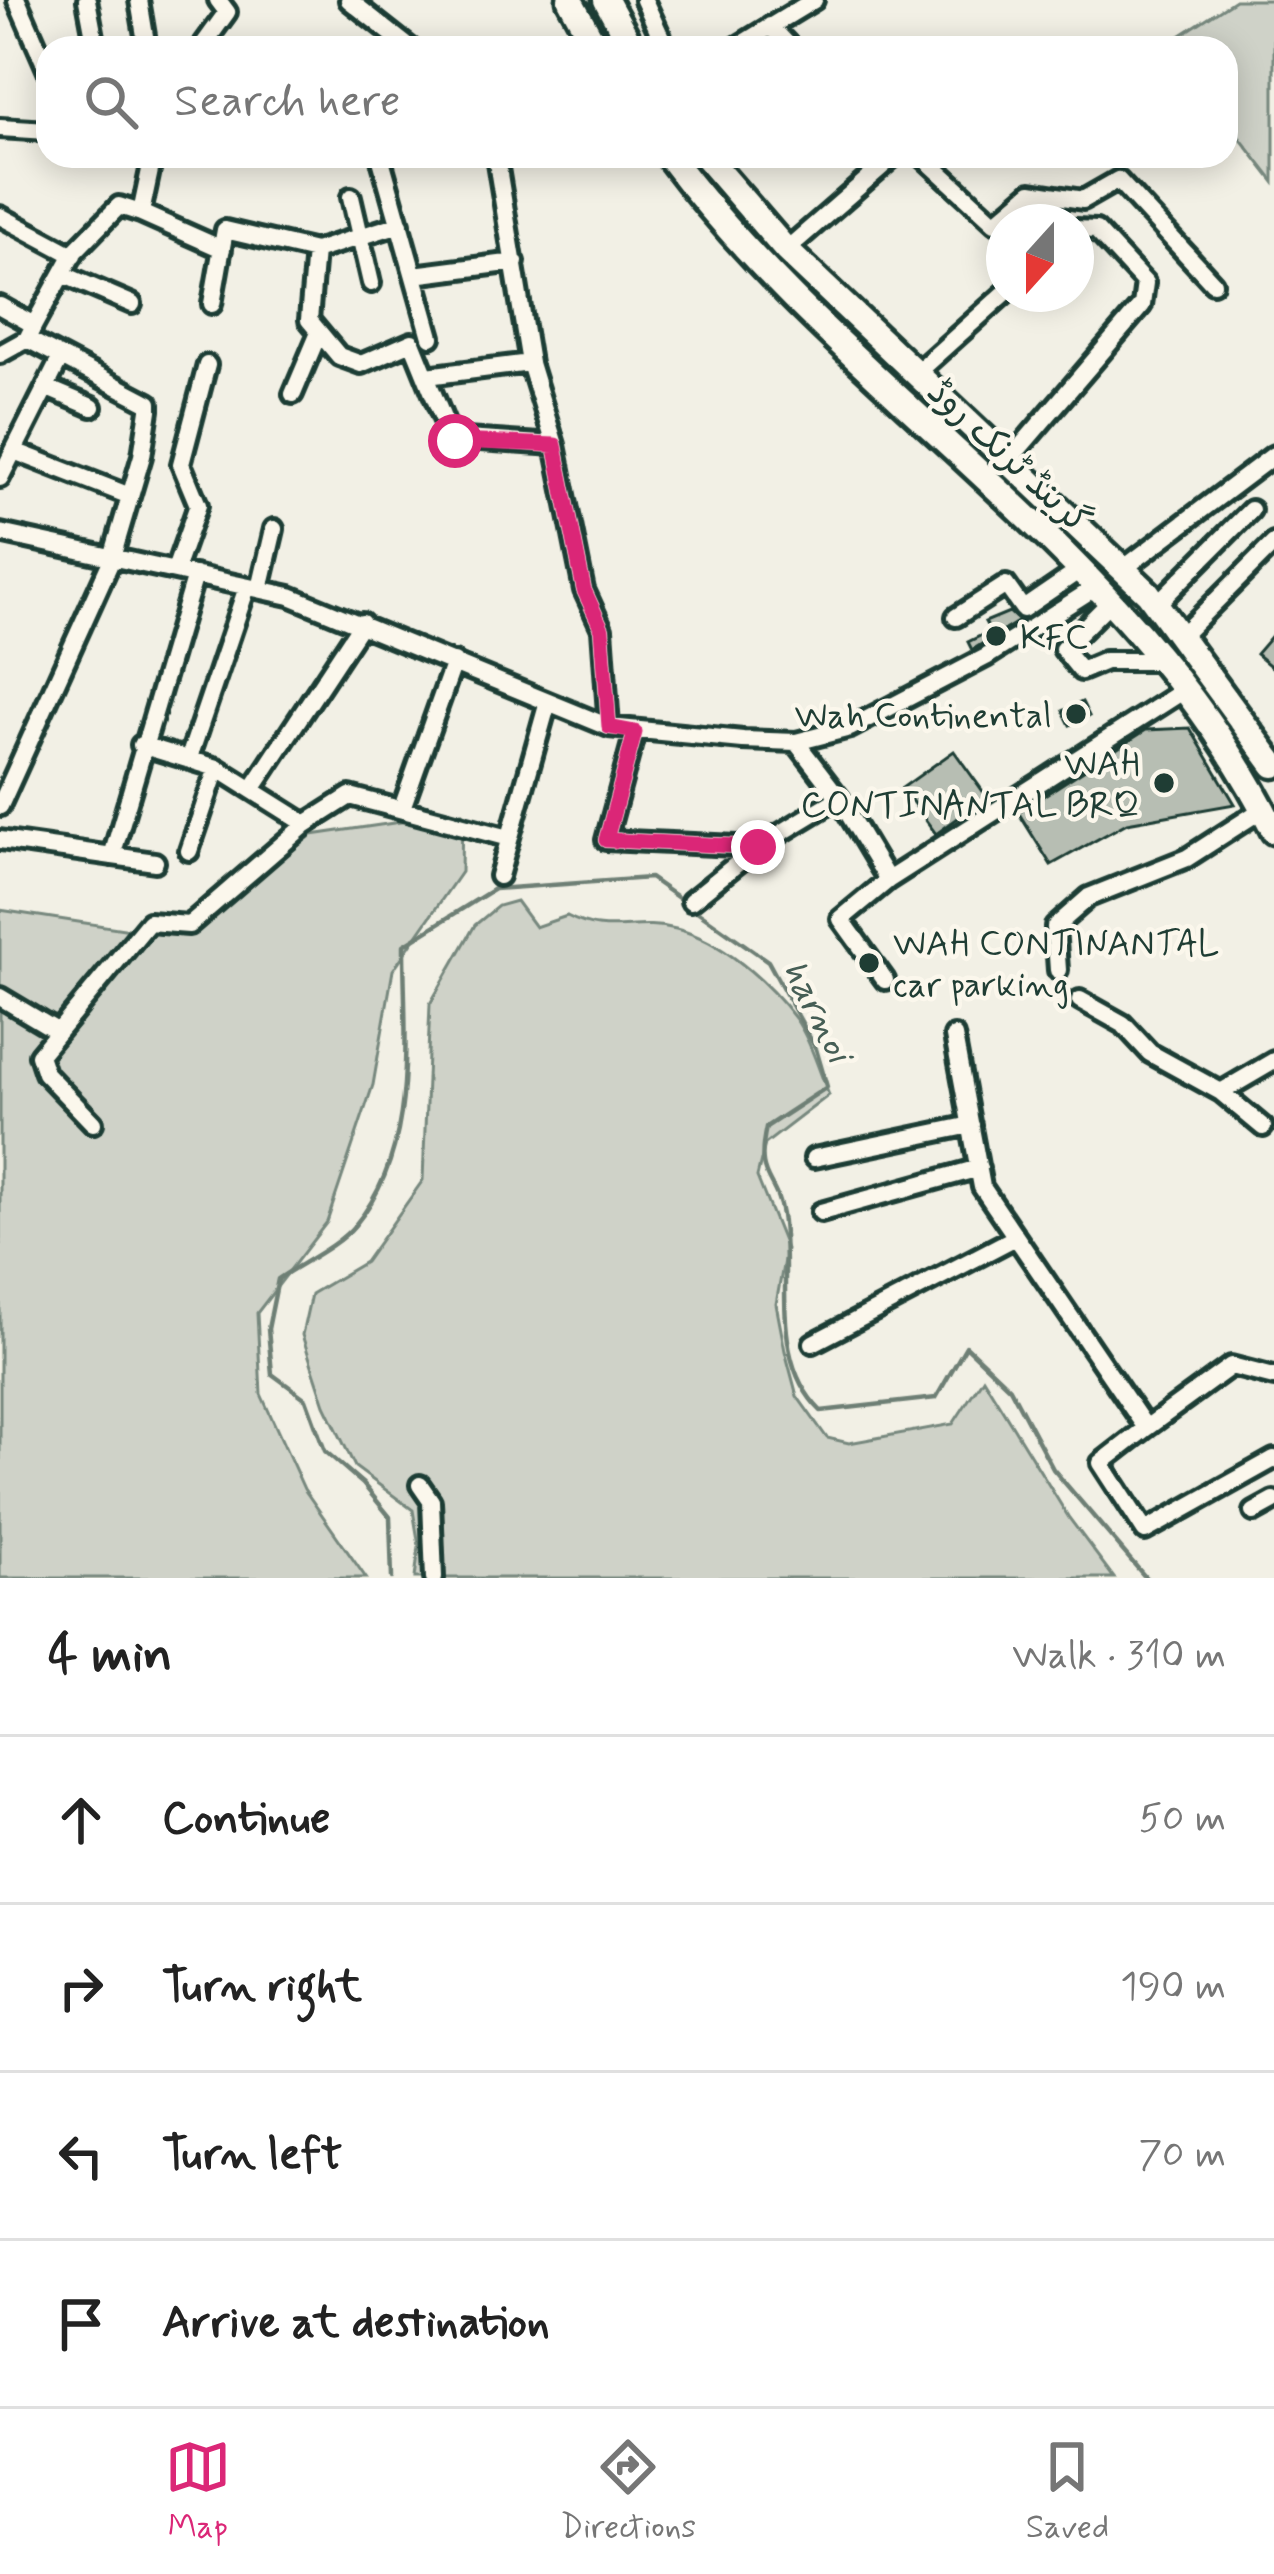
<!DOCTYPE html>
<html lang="en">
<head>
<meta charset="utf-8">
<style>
	body { margin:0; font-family:Mynerve,"Playpen Sans Arabic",sans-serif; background:#f2f2f2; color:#222 }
	.compass { position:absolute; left:986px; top:204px; width:108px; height:108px; border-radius:50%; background:#fff; box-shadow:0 6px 30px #0003; rotate:201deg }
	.stop { position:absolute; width:36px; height:36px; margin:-27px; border:9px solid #db2777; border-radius:50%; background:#fff }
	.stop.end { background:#db2777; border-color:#fff; box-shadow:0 3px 12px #0008 }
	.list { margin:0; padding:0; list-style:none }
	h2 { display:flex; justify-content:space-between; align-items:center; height:156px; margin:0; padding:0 48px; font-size:51px }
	h2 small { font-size:39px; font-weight:400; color:#767676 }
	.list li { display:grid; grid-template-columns:78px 1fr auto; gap:36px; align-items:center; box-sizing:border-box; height:168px; padding:0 48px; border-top:3px solid #e0e0e0 }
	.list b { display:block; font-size:45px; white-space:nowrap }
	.list em { font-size:39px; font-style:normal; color:#767676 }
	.icon { flex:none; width:66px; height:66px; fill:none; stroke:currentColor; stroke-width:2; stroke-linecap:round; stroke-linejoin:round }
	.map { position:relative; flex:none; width:1274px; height:1578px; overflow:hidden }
	.search { position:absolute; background:#fff; box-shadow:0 6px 30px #0003; left:36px; right:36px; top:36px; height:132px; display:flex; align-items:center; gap:30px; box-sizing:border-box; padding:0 42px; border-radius:36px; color:#767676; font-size:45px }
	.sheet { height:828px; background:#fff }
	nav { display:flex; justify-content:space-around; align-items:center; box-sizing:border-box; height:168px; border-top:3px solid #e0e0e0; background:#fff; font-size:33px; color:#767676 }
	nav a { display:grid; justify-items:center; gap:6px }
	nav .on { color:#db2777 }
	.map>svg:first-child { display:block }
</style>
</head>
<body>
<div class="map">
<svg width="1274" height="1578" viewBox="0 0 1274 1578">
	<rect width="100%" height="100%" fill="#f2f0e5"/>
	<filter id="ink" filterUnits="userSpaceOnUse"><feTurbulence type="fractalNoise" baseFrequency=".00833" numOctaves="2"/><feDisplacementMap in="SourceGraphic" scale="24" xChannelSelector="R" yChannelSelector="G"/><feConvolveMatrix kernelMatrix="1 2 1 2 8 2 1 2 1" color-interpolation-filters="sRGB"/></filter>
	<g filter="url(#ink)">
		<!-- green -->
		<path fill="#cfd2c8" stroke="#77887e" stroke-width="3" d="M1235 0H1274V182L1226 120V48L1167 44Z
			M462 813 461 872 393 970 373 1085 327 1222 257 1313 261 1394 304 1489 366 1578H0V910L137 931 217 909 312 835Z
			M516 901 535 927 567 916C609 938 633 918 676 929 721 940 767 981 795 1018 810 1039 819 1071 829 1095L765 1144 757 1177 786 1249 776 1304 785 1351 797 1396 827 1438 849 1443 953 1424 983 1378 1069 1518 1114 1578H415L419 1546 413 1510 355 1467 325 1405 302 1335 311 1294 365 1262 423 1180 430 1004 475 925 498 906Z"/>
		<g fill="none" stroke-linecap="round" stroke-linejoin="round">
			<!-- stream -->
			<path stroke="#6e7f75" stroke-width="4.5" d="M392 1578 390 1517 363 1484 325 1451 306 1399 272 1374 268 1329 278 1279C301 1263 337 1247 355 1225 419 1149 404 1036 404 945L494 889 650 878 768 961 816 1049 827 1087 766 1127C754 1182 776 1175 782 1215 792 1280 769 1360 821 1411L936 1398 966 1346 1010 1388 1053 1469 1146 1578"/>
		</g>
		<!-- building -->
		<path fill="#b7beb3" stroke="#1f3d34" stroke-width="3" d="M1009 612 1019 621 972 650 968 642 990 631 985 622Z
			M1274 633V669L1256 654Z
			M1082 702 1089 716 1070 725 1063 711Z
			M1190 728 1235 804 1127 823 1051 865 1018 812 1146 730Z
			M954 751 987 797 936 834 902 788Z"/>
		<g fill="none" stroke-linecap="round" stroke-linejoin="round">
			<!-- minor casing -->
			<g stroke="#1f3d34" stroke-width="26">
				<path id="minor" d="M17 0 48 71
					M87 0 96 48
					M139 0 147 48
					M349 0 410 48
					M644 0 666 48
					M770 26 791 48
					M201 48 227 12 218 0
					M735 48 814 0
					M0 128 48 131
					M380 156 431 337
					M496 156 530 363 555 445 584 590 602 629 609 727
					M922 156 995 223 1031 192 1083 200 1118 180 1213 283
					M351 197 371 283
					M141 213 222 249
					M0 216 73 255
					M786 250 894 156
					M315 251 400 224
					M62 274 132 304
					M414 275 515 262
					M212 304 225 230 315 251 309 320 339 356 361 364 412 342 451 438 555 445
					M0 306 34 325 74 252 119 206 141 213 153 156
					M0 354 27 339
					M916 373 1004 294
					M427 376 530 363
					M47 388 92 407
					M293 394 318 335
					M14 451 130 496
					M1009 460 1142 305 1145 283 1096 230 1076 229
					M0 478 60 359
					M0 533 290 596 609 727 743 740 796 742 850 728 986 657 1096 587
					M1123 569 1274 455
					M175 570 198 505 181 464 207 365
					M260 589 274 529
					M1109 603 1063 649 1081 671 1105 661H1160
					M1157 604 1251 510
					M956 617 1006 585 1023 609 1080 570
					M1182 635 1274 543
					M635 732 606 840 758 847 839 798
					M796 742 839 798 888 880
					M141 745 217 768 306 824
					M189 758 247 587
					M253 788 362 623
					M0 806 111 561 142 456 149 410V403L27 339 34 325
					M402 808 454 662
					M0 840 155 862
					M189 851 217 768
					M112 856 195 575
					M499 876 548 702
					M691 901 758 847
					M1058 970 1055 927 1089 897 1187 858 1263 809
					M885 980 841 919 888 880 1183 691
					M0 997 57 1031
					M1080 1000 1123 1024 1150 1053 1221 1092 1263 1127
					M954 1036 982 1187 1146 1428 1231 1366 1274 1377
					M1221 1092 1274 1061
					M93 1123 45 1073 39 1055 149 922 189 925 306 824 350 796 509 838
					M814 1158 971 1125
					M821 1212 979 1168
					M813 1343 1014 1238
					M1146 1428 1101 1463 1145 1531 1274 1459
					M420 1485 431 1501 434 1578
					M1254 1512 1274 1501"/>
			</g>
			<!-- highway casing -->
			<g stroke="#1f3d34" stroke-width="33">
				<path id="highway" d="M570 0 596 48
					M606 0 632 48
					M669 156C850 398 1137 554 1274 831
					M705 156 786 250 1148 593 1274 765"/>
			</g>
			<!-- minor -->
			<use href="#minor" stroke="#fbf7ec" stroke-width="16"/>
			<!-- highway -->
			<use href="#highway" stroke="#fbf7ec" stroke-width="24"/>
		</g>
	</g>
	<g fill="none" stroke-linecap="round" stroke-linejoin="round" filter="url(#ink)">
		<!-- route -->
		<path stroke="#db2777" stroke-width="15" d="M455 441 555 445 584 590 602 629 609 727 635 732 606 840 758 847"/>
	</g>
	<!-- markers -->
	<g fill="#1f3d34" stroke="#fbf7ec" stroke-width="4.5">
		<circle cx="996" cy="636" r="12"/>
		<circle cx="1076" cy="714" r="12"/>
		<circle cx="1164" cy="783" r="12"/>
		<circle cx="869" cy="963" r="12"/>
	</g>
	<g text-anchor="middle" stroke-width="9" stroke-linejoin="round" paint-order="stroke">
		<!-- street labels -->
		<g font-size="36" fill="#1f3d34" stroke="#fbf7ec">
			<text transform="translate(1010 455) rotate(43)" y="13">گرینڈ ٹرنک روڈ</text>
		</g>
		<!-- poi labels -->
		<g font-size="36" fill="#1f3d34" stroke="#fbf7ec" text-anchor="start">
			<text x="1020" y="649">KFC</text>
			<text x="1052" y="727" text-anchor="end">Wah Continental</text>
			<text x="1140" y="775" text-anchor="end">WAH<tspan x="1140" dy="41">CONTINANTAL BRQ</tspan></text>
			<text x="893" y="955">WAH CONTINANTAL<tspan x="893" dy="41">car parking</tspan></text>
		</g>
		<!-- water labels -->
		<g font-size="39" font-style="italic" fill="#465e55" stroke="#fbf7ec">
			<text transform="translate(819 1010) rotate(63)" y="14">harnoi</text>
		</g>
	</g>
</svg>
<svg class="compass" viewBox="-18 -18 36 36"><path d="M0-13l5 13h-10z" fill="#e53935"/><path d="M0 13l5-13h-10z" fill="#767676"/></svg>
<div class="stop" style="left:455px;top:441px"></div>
<div class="stop end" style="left:758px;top:847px"></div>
<div class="search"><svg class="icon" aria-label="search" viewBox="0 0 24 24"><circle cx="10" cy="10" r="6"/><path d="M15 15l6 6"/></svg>Search here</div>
</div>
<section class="sheet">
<h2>4 min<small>Walk · 310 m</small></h2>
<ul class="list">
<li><svg class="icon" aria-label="ahead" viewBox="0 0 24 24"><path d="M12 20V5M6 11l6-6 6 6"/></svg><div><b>Continue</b></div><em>50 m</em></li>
<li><svg class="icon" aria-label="right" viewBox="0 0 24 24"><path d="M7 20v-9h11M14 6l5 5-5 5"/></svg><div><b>Turn right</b></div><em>190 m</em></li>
<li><svg class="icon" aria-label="left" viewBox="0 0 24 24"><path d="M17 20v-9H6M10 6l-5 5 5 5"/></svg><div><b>Turn left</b></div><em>70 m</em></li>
<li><svg class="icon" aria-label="arrive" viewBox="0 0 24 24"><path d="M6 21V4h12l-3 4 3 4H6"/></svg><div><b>Arrive at destination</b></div></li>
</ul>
</section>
<nav>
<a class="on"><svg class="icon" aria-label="map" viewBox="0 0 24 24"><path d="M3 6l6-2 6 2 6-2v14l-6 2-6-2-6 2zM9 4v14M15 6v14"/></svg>Map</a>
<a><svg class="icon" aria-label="directions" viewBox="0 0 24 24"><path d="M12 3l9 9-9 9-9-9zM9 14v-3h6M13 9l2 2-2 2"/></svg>Directions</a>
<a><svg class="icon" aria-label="saved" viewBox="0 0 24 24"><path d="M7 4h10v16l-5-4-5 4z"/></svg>Saved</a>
</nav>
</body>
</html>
